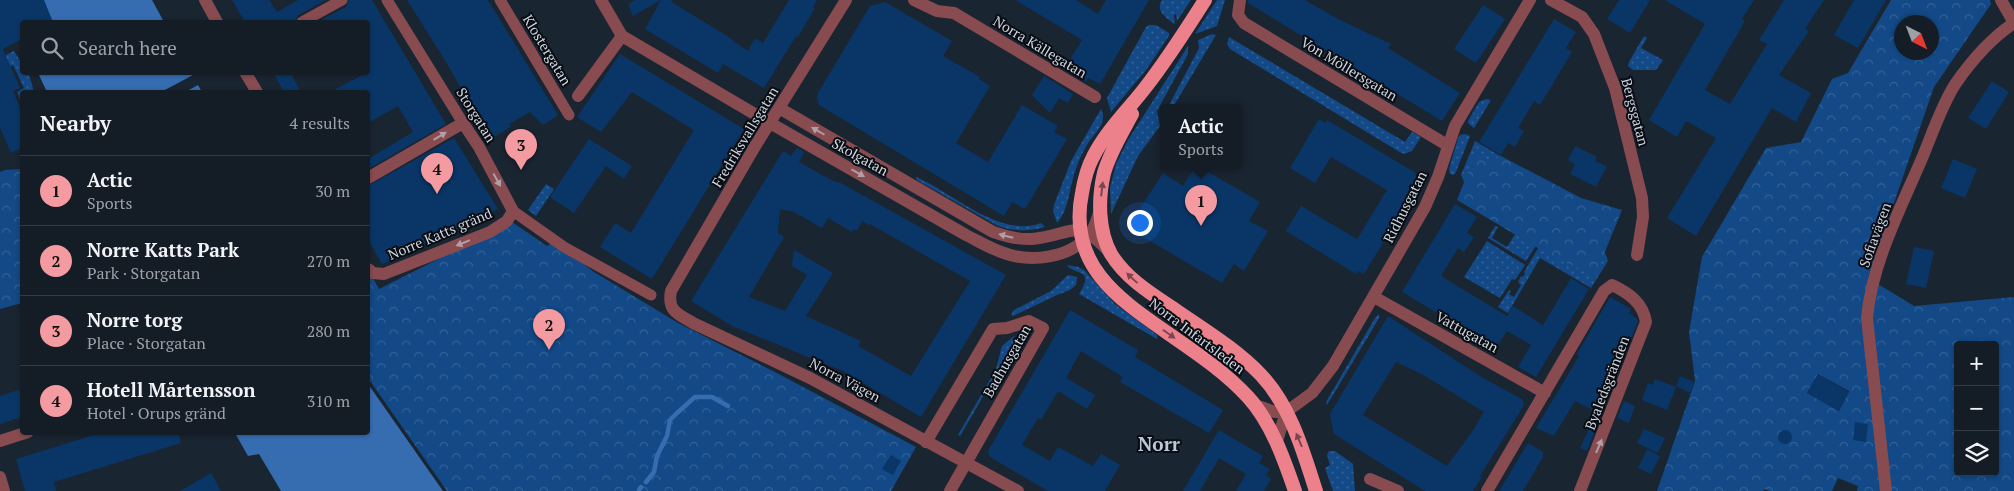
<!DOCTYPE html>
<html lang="en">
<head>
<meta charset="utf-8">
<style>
	body { margin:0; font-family:"PT Serif",serif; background:#1d252e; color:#f1f3f6 }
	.controls { position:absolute; right:15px; bottom:15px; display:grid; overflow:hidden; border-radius:5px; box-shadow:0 1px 4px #0004 }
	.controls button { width:45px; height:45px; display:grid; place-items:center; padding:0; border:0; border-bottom:1px solid #333a43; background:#141c26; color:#f1f3f6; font:25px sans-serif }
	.compass { position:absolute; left:1894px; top:15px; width:45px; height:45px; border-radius:50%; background:#141c26; box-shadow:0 1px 4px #0004; rotate:138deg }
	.you { position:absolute; left:1139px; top:222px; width:18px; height:18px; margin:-12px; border:4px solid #fff; border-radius:50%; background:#1a73e8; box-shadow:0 0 0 8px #1a73e833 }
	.badge { display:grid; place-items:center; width:32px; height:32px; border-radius:50%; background:#f49aa1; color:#111; font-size:16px; font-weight:700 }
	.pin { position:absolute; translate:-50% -41px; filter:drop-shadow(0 1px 2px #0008) }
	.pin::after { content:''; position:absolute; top:26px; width:18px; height:15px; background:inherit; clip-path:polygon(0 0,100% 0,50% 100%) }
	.popup { position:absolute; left:1160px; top:104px; width:82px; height:65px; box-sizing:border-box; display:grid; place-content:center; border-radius:5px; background:#141c26; filter:drop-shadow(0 1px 4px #0005); font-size:16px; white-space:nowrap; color:#9da1a7 }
	.popup b { font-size:19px; color:#f1f3f6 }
	.popup::after { content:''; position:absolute; left:50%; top:100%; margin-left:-10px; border:10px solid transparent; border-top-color:#141c26 }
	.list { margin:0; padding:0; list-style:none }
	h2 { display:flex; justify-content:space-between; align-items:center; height:65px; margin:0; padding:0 20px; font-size:21px }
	h2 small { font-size:16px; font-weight:400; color:#9da1a7 }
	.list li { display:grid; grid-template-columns:32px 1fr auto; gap:15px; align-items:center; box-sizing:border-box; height:70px; padding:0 20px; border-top:1px solid #333a43 }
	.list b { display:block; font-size:19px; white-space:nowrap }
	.list p { margin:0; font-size:16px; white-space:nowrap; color:#9da1a7 }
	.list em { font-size:16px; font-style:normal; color:#9da1a7 }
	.icon { flex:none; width:28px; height:28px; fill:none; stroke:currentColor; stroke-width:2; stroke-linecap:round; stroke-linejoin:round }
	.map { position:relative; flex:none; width:2014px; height:491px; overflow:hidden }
	.search { position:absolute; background:#141c26; box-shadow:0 1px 4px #0004; left:20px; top:20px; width:350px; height:55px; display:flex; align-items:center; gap:12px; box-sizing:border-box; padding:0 18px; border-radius:5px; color:#9da1a7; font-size:19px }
	.panel { position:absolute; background:#141c26; box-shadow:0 1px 4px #0004; left:20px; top:90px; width:350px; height:345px; border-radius:5px }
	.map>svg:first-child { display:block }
</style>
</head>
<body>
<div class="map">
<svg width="2014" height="491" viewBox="0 0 2014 491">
	<defs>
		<pattern id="grass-dots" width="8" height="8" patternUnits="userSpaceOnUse" patternTransform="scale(1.25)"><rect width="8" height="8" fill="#124986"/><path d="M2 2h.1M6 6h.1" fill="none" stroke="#336297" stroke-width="1.8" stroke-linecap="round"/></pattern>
		<pattern id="forest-crowns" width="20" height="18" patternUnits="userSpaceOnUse" patternTransform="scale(1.25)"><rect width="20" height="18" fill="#124986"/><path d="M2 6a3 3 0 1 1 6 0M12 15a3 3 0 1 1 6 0" fill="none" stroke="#336297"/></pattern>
	</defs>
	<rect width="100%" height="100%" fill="#1a2532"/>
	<!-- grass -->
	<path fill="url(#grass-dots)" d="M1162 0H1191L1177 21 1176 14 1174 15 1175 24C1166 18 1155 11 1162 0Z
		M1217 0H1225L1217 26 1195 34Z
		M1149 25H1156L1169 33V36L1146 70 1111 112 1107 98 1146 27Z
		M1212 34 1216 35 1173 107H1168L1199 48 1198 40Z
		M1644 36 1647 38 1641 48 1663 60 1656 70H1633L1628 66 1629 62Z
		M1229 37 1405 142 1412 132 1421 137 1412 151 1404 154 1398 151 1230 49 1227 44Z
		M1188 46V54L1157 111 1160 126 1138 156 1111 214 1110 188 1116 164 1128 140Z
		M14 51 22 64V72L28 73 29 74 34 92H22V105L17 92 24 88 13 65 0 71V58Z
		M1486 99 1491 100 1474 128 1468 123V121L1479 102Z
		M1101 109C1106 119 1101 126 1095 134 1086 145 1079 158 1075 172 1069 189 1069 210 1057 223L1053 211 1054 205 1071 161Z
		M1465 134 1470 136 1456 172 1454 175 1450 174 1449 169 1458 138 1460 135Z
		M1475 141 1529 173 1475 188 1464 182 1461 175Z
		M916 177C952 192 1000 239 1041 223L1045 227C1028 232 1014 231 998 226L917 180Z
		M546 184 554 189 536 216 528 210Z
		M1495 226 1498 227 1492 238 1507 247 1517 231 1537 244 1526 261 1488 238Z
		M1487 241 1525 265 1515 280 1512 279 1500 298 1464 277Z
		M1540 245 1605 253 1608 261 1591 288 1540 258 1508 313 1498 307 1509 290 1511 291 1509 294 1514 297 1521 285 1518 282 1521 276 1523 277 1525 273 1524 272Z
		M1067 265 1078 267 1084 270 1115 304 1157 335V339L1079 294C1096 267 1074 276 1067 265Z
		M1068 275 1077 277 1076 285 1070 290 1057 295 1013 316 1011 315 1014 310 1051 291Z
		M1379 314V318L1375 325 1327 405 1326 402 1375 318Z
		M1014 336 1016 340 960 436 958 435 996 369 1002 346Z
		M1329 451H1335L1353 464 1355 491H1333L1325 468 1330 465 1327 455Z"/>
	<!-- forest -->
	<path fill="url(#forest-crowns)" fill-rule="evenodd" d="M1891 0H1990L1991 4 1934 87 1868 278 1914 306 2014 297V491H1857L1858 486 1838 478 1832 491H1769L1765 489 1763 491H1657L1695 381 1689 332 1702 257 1766 148 1801 142 1832 79 1848 73ZM1902 22H1932V52H1902ZM1958 345H1995V472H1958ZM1818 374 1849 391 1839 411 1807 393Z
		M1475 155 1489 162 1501 156 1581 198 1622 210 1595 276 1546 253 1457 200Z
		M22 169V303L0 309V172L5 170Z
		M512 222 547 246 551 243 568 252 594 272 678 323 773 371 916 447 891 491H447L368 378V269L379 289Z"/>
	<!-- water -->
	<path fill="#356db0" d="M7 0H152L164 22H22V36Z
		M38 73H191L202 92H47Z
		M368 384 443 491H281L259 454 248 456 235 433 368 432Z"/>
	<!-- pier -->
	<path fill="#1a2532" d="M195 74 200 84 185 92H161Z"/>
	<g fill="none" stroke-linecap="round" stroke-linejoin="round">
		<!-- stream -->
		<path stroke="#356db0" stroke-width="4.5" d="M646 482 654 472 657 456 667 436 670 420 677 413 695 397H712L728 406
			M639 490 641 487"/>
	</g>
	<!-- building -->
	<path fill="#093666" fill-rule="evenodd" d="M0 0H44L53 22H22V39L3 49 20 88 13 91 22 112V148L11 153 0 128Z
		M232 0H269L277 12 298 0H326L298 15 295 22H245Z
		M349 0H372L446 124 368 169V159L413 132 398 106 368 123V92H330L368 72V22H317L346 7Z
		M407 0H488L558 115 543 125 530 112 509 124 511 127 490 139 446 62Z
		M635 0H661L633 16 628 4Z
		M661 0H671L673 3 732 39 733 41 748 51 755 38 763 43 789 0H817L813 7 815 8 798 37 796 36 764 88 723 64 718 73 645 29Z
		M1015 0H1076L1098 14 1106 0H1149L1100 84 1088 78 1086 82 1064 69 1082 40Z
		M1248 0H1305L1340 20 1391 44 1388 48 1460 93 1442 121 1248 3Z
		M1619 0H1650L1630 33 1607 19Z
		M1665 0H1754L1742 19 1745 21 1705 90 1730 104 1767 44 1759 40 1784 0H1824L1805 29 1809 31 1779 75 1811 93 1796 122 1772 108 1696 236 1667 218 1716 138 1686 121 1677 137 1649 120 1705 24Z
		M1854 0H1886L1858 48 1834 35Z
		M885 2 952 41 943 56 980 77 979 79 990 86 956 143 988 162 1022 105 1058 126 1054 132 1067 139 1025 209 1012 202 1004 216 819 105 817 98 818 93 870 6Z
		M1483 5 1505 19 1476 63 1454 49Z
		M1554 19 1576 32 1566 48 1572 52 1540 105 1534 101 1518 128 1524 131 1515 147 1508 143 1501 155 1479 142Z
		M620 54 744 129 652 279 600 247 615 223 631 233 694 130 632 92 601 132 577 117Z
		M273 72H290L301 92H284Z
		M1044 76 1073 94 1068 103 1059 98 1050 113 1032 95Z
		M1992 81 2009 92 1986 129 1968 118Z
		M1319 119 1326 123 1327 120 1416 173 1415 176 1421 180 1364 274 1358 271 1356 274 1286 231 1301 206 1357 239 1387 190 1331 157 1315 183 1290 168Z
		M454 138 498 209 426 246 382 264 368 239V186Z
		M589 139 632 166 624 179 606 166 574 213 550 197Z
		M1575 146 1597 157 1595 161 1607 166 1596 187 1570 174 1575 164 1568 160Z
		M797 148 804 152 799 162 822 175 838 183 839 182 1006 275 921 417 843 371 732 326 691 301 783 151 791 156ZM780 209 794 212 822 228 828 218 852 232 853 229 857 231 862 221 870 226V224L970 281 911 376 858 346 861 341 806 316 833 273 794 250 792 266 807 275 785 311 749 297 784 237 778 233Z
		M1953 159 1977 169 1965 198 1941 188Z
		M1196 165 1260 202 1249 221 1268 231 1244 271 1234 264 1222 283 1138 234 1149 216 1139 210 1163 173 1183 186Z
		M1455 204 1477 217 1467 233 1474 237 1464 252 1458 248 1441 276 1507 316 1513 306 1543 325 1571 278 1589 289 1536 377 1518 367 1531 345 1507 331 1497 346 1488 340 1486 342 1402 292Z
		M1914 247 1934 251 1926 288 1906 284Z
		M1610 297 1631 309 1629 313 1636 318 1638 321 1587 451 1580 448 1597 412 1575 401 1554 436 1536 428 1579 356 1577 354Z
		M1070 310 1138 350 1135 357 1223 410 1209 433 1120 382 1123 377 1081 351 1066 378 1095 395 1087 409 1058 391 1041 420 1038 418 1022 445 1050 461 1058 447 1093 466 1101 454 1120 465 1105 491H1048L990 457 988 451Z
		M1388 316 1483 378 1522 399 1524 405 1480 476 1482 477 1473 491H1425L1334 434 1330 414ZM1396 362 1425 376 1484 412 1472 432 1447 466 1363 415Z
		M1818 374 1849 392 1839 411 1807 393Z
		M1680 376 1694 382 1690 393 1676 386Z
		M1655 379 1676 387 1667 410 1642 400 1648 383 1653 385Z
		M22 389V417L0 424V396Z
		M1624 401 1635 406 1629 423 1617 418Z
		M1855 422 1868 424 1866 442 1853 440Z
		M1644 429 1665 438 1658 453 1637 443Z
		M1219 430 1263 456 1259 463 1270 469 1266 475 1271 479 1264 491H1236L1246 474 1219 458 1200 491H1183Z
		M1778 437a7 7 0 1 1 14 0a7 7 0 1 1-14 0Z
		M104 432H178L181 443 54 482 56 491H25L16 459Z
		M1528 443 1543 452V457L1523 491H1499Z
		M1647 449 1660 456 1651 474 1638 468Z
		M891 455 901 461 893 475 882 469Z
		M211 473 221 491H180Z"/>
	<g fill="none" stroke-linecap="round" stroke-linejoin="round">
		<!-- pedestrian -->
		<path stroke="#874b50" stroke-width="11" d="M387 0 463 123
			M500 0 569 115
			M302 22 342 0
			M513 211 564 247 651 295"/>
		<!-- minor -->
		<path stroke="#874b50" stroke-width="12" d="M205 0 217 22
			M601 0 622 36 770 123
			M914 0 937 11 954 13 1095 97
			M1240 0 1238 15 1244 23 1447 145
			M1551 0 1582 17 1594 34 1615 88 1642 198 1643 217 1637 255
			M2001 0 2014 23
			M245 72 257 92
			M578 96 622 36
			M368 178 463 123 479 147 513 211 507 221 490 232 384 274 373 273 368 269
			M1374 297 1545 393
			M0 441 28 432
			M926 442 993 329 1007 328 1029 321 1043 328 950 491
			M0 477 4 491
			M1370 479 1398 491
			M1487 491 1604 291 1612 285C1629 293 1643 303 1646 322L1580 491
			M1886 491 1867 318C1872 262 1901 208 1923 156 1932 134 1943 102 1956 83 1972 60 1990 39 2014 23"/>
		<!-- tertiary -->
		<path stroke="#874b50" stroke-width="12" d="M846 0 754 148 671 291C667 311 678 314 693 323L810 378 1018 491
			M779 108 993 232C1005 236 1018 240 1032 239 1071 236 1076 215 1109 252
			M770 123 966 235C978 241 991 249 1004 253 1031 263 1070 258 1089 235 1095 228 1097 219 1100 210
			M1255 405 1275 412H1286L1312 393 1333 366 1425 207 1438 177 1455 126 1530 0
			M1277 441 1286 412"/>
		<!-- trunk -->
		<path stroke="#ec818c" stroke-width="14" d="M1205 0C1186 30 1167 60 1145 88 1128 110 1106 131 1093 157 1087 168 1084 181 1082 193 1067 266 1120 300 1172 336 1198 354 1226 373 1248 397 1271 422 1284 459 1295 491
			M1132 114C1122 133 1110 152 1104 173 1098 198 1098 231 1111 254 1126 279 1153 295 1177 311 1206 331 1236 349 1261 375 1291 407 1303 451 1316 491"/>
	</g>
	<!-- one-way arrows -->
	<defs><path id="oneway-solid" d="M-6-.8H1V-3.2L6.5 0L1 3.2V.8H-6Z" transform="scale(1.25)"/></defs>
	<g fill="#b29ea6">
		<use href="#oneway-solid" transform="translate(818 131) rotate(-150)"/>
		<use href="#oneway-solid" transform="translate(440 136) rotate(-31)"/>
		<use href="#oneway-solid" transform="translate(858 173) rotate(29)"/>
		<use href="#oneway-solid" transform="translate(497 180) rotate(61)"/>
		<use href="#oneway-solid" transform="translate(1006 236) rotate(-166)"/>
		<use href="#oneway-solid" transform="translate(463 243) rotate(158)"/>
		<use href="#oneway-solid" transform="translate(1599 446) rotate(-67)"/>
	</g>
	<g fill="#7a4750">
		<use href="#oneway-solid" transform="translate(1102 189) rotate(-83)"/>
		<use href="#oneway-solid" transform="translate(1132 278) rotate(-137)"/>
		<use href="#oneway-solid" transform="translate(1169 334) rotate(35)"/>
		<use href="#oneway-solid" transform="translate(1299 440) rotate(-113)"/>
	</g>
	<g text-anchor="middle" stroke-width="4" stroke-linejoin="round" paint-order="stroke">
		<!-- street labels -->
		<g font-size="14" fill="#cfd6df" stroke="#090d13">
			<text transform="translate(1040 47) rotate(31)" y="5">Norra Källegatan</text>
			<text transform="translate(547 50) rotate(59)" y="5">Klostergatan</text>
			<text transform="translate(1349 69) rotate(31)" y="5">Von Möllersgatan</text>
			<text transform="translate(1635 112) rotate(75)" y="5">Bergsgatan</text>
			<text transform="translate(476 115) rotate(58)" y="5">Storgatan</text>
			<text transform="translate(745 137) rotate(-59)" y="5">Fredriksvallsgatan</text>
			<text transform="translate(860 157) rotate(29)" y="5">Skolgatan</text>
			<text transform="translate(1405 207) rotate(-63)" y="5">Ridhusgatan</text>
			<text transform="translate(440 234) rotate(-23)" y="5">Norre Katts gränd</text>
			<text transform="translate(1875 235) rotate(-70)" y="5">Sofiavägen</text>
			<text transform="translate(1467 332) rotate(29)" y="5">Vattugatan</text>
			<text transform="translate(1197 336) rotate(37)" y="5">Norra Infartsleden</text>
			<text transform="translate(1007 361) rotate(-60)" y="5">Badhusgatan</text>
			<text transform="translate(845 380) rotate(28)" y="5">Norra Vägen</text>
			<text transform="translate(1607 383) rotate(-69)" y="5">Byaledsgränden</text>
		</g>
		<!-- district labels -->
		<g font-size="19" font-weight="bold" fill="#b9c7d8" stroke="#090d13">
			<text x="1159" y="451">Norr</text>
		</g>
	</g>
</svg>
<div class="controls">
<button>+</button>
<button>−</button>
<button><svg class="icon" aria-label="layers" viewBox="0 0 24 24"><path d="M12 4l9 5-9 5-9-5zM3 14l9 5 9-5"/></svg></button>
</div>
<svg class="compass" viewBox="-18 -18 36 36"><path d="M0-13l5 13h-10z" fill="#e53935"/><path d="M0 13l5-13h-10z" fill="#9da1a7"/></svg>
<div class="you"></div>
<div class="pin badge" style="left:1201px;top:226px">1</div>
<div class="popup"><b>Actic</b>Sports</div>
<div class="pin badge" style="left:549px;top:350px">2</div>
<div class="pin badge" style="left:521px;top:170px">3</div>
<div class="pin badge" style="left:437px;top:194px">4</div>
<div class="search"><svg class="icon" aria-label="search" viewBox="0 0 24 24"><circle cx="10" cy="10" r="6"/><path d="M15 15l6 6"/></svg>Search here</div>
<section class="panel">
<h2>Nearby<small>4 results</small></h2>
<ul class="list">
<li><span class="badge">1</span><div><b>Actic</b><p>Sports</p></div><em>30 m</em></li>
<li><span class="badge">2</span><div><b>Norre Katts Park</b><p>Park · Storgatan</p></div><em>270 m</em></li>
<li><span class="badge">3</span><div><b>Norre torg</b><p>Place · Storgatan</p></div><em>280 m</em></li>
<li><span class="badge">4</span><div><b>Hotell Mårtensson</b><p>Hotel · Orups gränd</p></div><em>310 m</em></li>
</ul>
</section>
</div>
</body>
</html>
